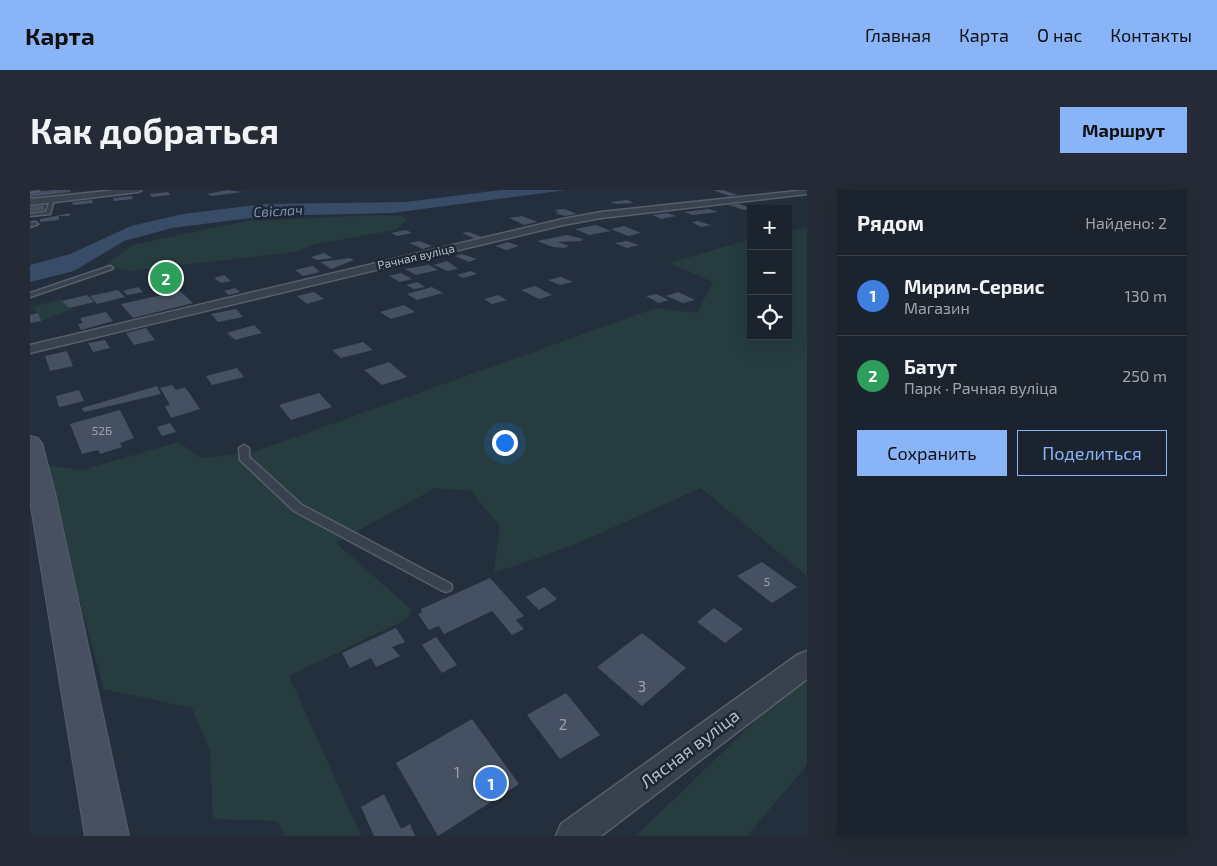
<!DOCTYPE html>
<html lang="ru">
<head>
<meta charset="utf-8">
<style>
	body { margin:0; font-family:"Exo 2",sans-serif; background:#242b36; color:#f1f3f6 }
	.controls { position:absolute; right:15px; top:15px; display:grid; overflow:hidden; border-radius:0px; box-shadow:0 5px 20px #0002 }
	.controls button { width:45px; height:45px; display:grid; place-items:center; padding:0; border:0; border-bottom:1px solid #39404a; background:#1b232e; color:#f1f3f6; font:25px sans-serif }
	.you { position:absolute; left:474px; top:252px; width:18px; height:18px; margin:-12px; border:4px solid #fff; border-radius:50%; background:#1a73e8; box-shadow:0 0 0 8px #1a73e833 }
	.badge { display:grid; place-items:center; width:32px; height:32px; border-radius:50%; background:#8ab4f8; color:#fff; font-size:16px; font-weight:700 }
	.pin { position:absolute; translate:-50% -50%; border:2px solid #fff; box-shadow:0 1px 5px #0006 }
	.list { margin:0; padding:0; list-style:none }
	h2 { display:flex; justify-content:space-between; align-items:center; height:65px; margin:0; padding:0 20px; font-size:21px }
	h2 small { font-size:16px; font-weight:400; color:#a0a4aa }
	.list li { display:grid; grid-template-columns:32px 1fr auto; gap:15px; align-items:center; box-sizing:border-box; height:80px; padding:0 20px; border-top:1px solid #39404a }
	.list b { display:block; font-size:19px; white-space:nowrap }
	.list p { margin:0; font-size:16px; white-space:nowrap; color:#a0a4aa }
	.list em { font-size:16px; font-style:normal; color:#a0a4aa }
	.actions { display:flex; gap:10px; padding:15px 20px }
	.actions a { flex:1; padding:11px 0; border:1px solid #8ab4f8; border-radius:0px; text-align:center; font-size:18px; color:#8ab4f8 }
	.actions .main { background:#8ab4f8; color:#111 }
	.icon { flex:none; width:28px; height:28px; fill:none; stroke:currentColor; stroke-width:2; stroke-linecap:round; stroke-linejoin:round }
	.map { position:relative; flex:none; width:777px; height:646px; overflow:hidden; border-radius:0px }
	header { display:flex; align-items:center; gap:30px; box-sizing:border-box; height:70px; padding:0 25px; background:#8ab4f8; color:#111 }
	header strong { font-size:24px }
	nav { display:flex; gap:28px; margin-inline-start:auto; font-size:18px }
	.intro { display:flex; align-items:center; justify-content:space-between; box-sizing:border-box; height:120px; padding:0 30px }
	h1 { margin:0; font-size:35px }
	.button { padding:12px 22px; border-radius:0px; background:#8ab4f8; color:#111; font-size:18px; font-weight:700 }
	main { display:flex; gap:30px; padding:0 30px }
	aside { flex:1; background:#1b232e; border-radius:0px; box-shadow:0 5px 20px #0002 }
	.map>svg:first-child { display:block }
</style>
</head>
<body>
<header>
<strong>Карта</strong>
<nav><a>Главная</a><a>Карта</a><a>О нас</a><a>Контакты</a></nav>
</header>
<div class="intro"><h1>Как добраться</h1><a class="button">Маршрут</a></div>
<main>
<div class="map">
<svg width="777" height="646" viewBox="0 0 777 646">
	<rect width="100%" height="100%" fill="#242f3e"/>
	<!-- green -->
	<path fill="#263c3f" d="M346 25 371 26 378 30 365 40 285 54 266 62 100 81 76 75 102 55 217 31Z
		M777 38V386L671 298 544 355 464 383 470 337 441 301 405 298 306 353 382 420 377 429 259 486 331 646H255L248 631 183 629 180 562 162 518 74 499 12 275 52 280 149 252 171 268 223 262 626 118 667 123 683 92 639 73 721 49V146H758V41Z
		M31 109 40 120 11 131 8 123 1 117Z
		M777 493V575L717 646H606L762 495Z"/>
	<!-- water -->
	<path fill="#394c67" d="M472 0H536L362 23 236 26 142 38 94 51 44 81 0 92V75L40 64 101 36 153 24 235 14 375 12Z"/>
	<!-- building -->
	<path fill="#455162" d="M24 0H40L41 2 0 7V2Z
		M198 0 212 2 182 6 177 4Z
		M683 0H693L708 5 699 6Z
		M138 2 140 5 122 7 120 4Z
		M102 6 103 9 84 11 83 8Z
		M62 10 63 13 43 15 42 12Z
		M597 10 604 13 587 14 580 12Z
		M709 14 721 18V19L714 20 699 15Z
		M14 15 15 20 0 22V17Z
		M533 19 537 20 547 24 535 26 525 23 529 22 524 20Z
		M679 19 688 22 663 25 654 22Z
		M41 23 39 26H29V30L10 32V29Z
		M637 23 646 26 631 29 622 25Z
		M492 26 507 32 494 35 479 28Z
		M668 31 674 33 681 35 671 37 662 32Z
		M566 35 581 41 559 45 545 39Z
		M594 36 611 43 598 46 581 39Z
		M376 40 382 43 367 46 361 43Z
		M439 42 454 48 446 49 432 43Z
		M537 45 554 49 550 50 553 51 528 52 539 56 534 58 523 57 507 51Z
		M389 51 402 56 393 59 379 53Z
		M597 51 609 55 597 58 585 53Z
		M478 52 489 56 476 60 465 56Z
		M294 63 303 68 287 70 281 67Z
		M432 64 447 69 439 72 425 66Z
		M320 68 324 70 301 79 290 72Z
		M417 71 428 79 417 81 404 75Z
		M399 75 408 80 386 85 375 79Z
		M283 76 290 82 273 86 265 80Z
		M441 81 447 84 433 88 427 85Z
		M371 83 382 89 370 92 359 86Z
		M194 85 201 91 191 93 184 88Z
		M531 87 543 92 530 95 518 90Z
		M387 92 395 97 384 99 376 95Z
		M505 96 522 105 509 109 491 100Z
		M108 97 113 102 98 105 93 101Z
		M402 97 413 103 387 110 377 104Z
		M205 98 210 102 199 105 194 101Z
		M88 100 95 107 67 114 60 106Z
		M150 101 163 113 103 128 91 114Z
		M284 102 294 109 277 114 267 106Z
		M648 102 665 110 653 113 636 106Z
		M626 104 639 110 629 113 616 106Z
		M57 105 64 112 39 118 32 111Z
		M468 105 477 110 462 114 454 109Z
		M374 115 385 122 361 129 350 122Z
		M206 119 213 127 188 132 181 124Z
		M76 122 83 131 51 140 48 134 53 133 50 128Z
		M8 123 11 131 0 133V125Z
		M224 135 232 143 205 150 197 143Z
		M116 138 125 150 104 155 96 143Z
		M75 150 80 158 63 162 58 153Z
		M333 152 343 160 311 168 302 160Z
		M37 161 43 176 20 181 15 166Z
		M359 172 377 187 352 195 334 180Z
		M207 178 214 187 182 195 176 186Z
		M142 195 146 200 155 197 170 219 141 228 135 216 140 215 130 198Z
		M127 196 131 204 54 222 52 218Z
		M49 200 54 211 29 217 26 206Z
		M289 203 302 217 261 230 249 215Z
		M90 220 104 248 90 253 92 257 70 264 68 260 52 264 40 234Z
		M140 233 146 242 132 246 127 237Z
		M732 372 767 397 742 413 707 386Z
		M460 388 494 426 486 430 494 439 482 445 462 421 414 444 409 436 399 440 388 424 392 423 391 419Z
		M514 397 527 409 509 420 496 407Z
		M684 418 713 439 695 453 667 432Z
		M366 438 375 452 362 457 370 466 346 477 341 468 320 478 312 463Z
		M612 443 656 478 612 516 567 477Z
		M406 447 427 475 412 483 392 455Z
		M536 503 570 545 530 569 497 525Z
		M442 529 489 594 408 646 366 573Z
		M354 604 371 639 380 634 385 646H344L331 617Z"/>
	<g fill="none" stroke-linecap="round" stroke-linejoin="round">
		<!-- lane casing -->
		<g stroke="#565f6c" stroke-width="3">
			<path id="lane" d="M0 0H9L0 2Z
				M22 8 24 9 20 24 0 26V24L16 22 20 9Z
				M0 33 5 32 8 34 0 37Z
				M80 76 83 78 82 79 0 107V103Z
				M214 255 219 258V267L272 315 421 394 422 397 421 400 416 402 411 400 264 321 210 270 209 258Z"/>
		</g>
		<!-- street casing -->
		<g stroke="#565f6c" stroke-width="3">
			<path id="street" d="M86 0H112L108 2 0 15V9Z
				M777 0V4L571 28 533 35 0 163V155L533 29 571 22Z
				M777 461V489L571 646H526L531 634 767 465Z"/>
		</g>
		<!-- secondary casing -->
		<g stroke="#565f6c" stroke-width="2">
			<path id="secondary" d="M0 246 8 248 12 253 25 303 99 646H55L0 311Z"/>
		</g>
		<!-- lane -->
		<use href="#lane" fill="#38414e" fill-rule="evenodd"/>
		<!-- street -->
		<use href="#street" fill="#38414e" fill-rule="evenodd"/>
		<!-- secondary -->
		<use href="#secondary" fill="#465061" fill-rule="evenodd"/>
	</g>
	<g text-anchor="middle" stroke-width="5" stroke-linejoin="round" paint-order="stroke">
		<!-- far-street labels -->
		<g font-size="12" fill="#b4bcc9" stroke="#1d2633">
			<text transform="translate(386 67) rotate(-13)" y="4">Рачная вуліца</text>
		</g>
		<!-- number labels -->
		<g font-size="12" fill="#98a1af">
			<text x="72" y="245">52Б</text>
			<text x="737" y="396">5</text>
		</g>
		<!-- far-water labels -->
		<g font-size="14" font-style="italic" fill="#7c92b1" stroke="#1d2633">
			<text transform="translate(248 21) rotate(-3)" y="5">Свіслач</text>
		</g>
		<!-- near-number labels -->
		<g font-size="15" fill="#98a1af">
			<text x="612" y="502">3</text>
			<text x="533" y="540">2</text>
			<text x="427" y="588">1</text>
		</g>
		<!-- near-street labels -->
		<g font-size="18" fill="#b4bcc9" stroke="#1d2633">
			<text transform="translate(660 559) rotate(-37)" y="6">Лясная вуліца</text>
		</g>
	</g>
</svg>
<div class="controls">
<button>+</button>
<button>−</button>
<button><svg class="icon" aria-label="locate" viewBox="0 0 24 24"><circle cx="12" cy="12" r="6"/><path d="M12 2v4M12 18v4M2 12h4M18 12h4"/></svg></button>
</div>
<div class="you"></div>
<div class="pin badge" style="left:461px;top:593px;background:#3f7fe0">1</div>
<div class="pin badge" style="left:136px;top:88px;background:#2e9e5b">2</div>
</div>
<aside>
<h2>Рядом<small>Найдено: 2</small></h2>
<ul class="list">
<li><span class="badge" style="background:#3f7fe0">1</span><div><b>Мирим-Сервис</b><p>Магазин</p></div><em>130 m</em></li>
<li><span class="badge" style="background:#2e9e5b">2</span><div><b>Батут</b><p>Парк · Рачная вуліца</p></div><em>250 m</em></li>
</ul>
<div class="actions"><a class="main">Сохранить</a><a>Поделиться</a></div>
</aside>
</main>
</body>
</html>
